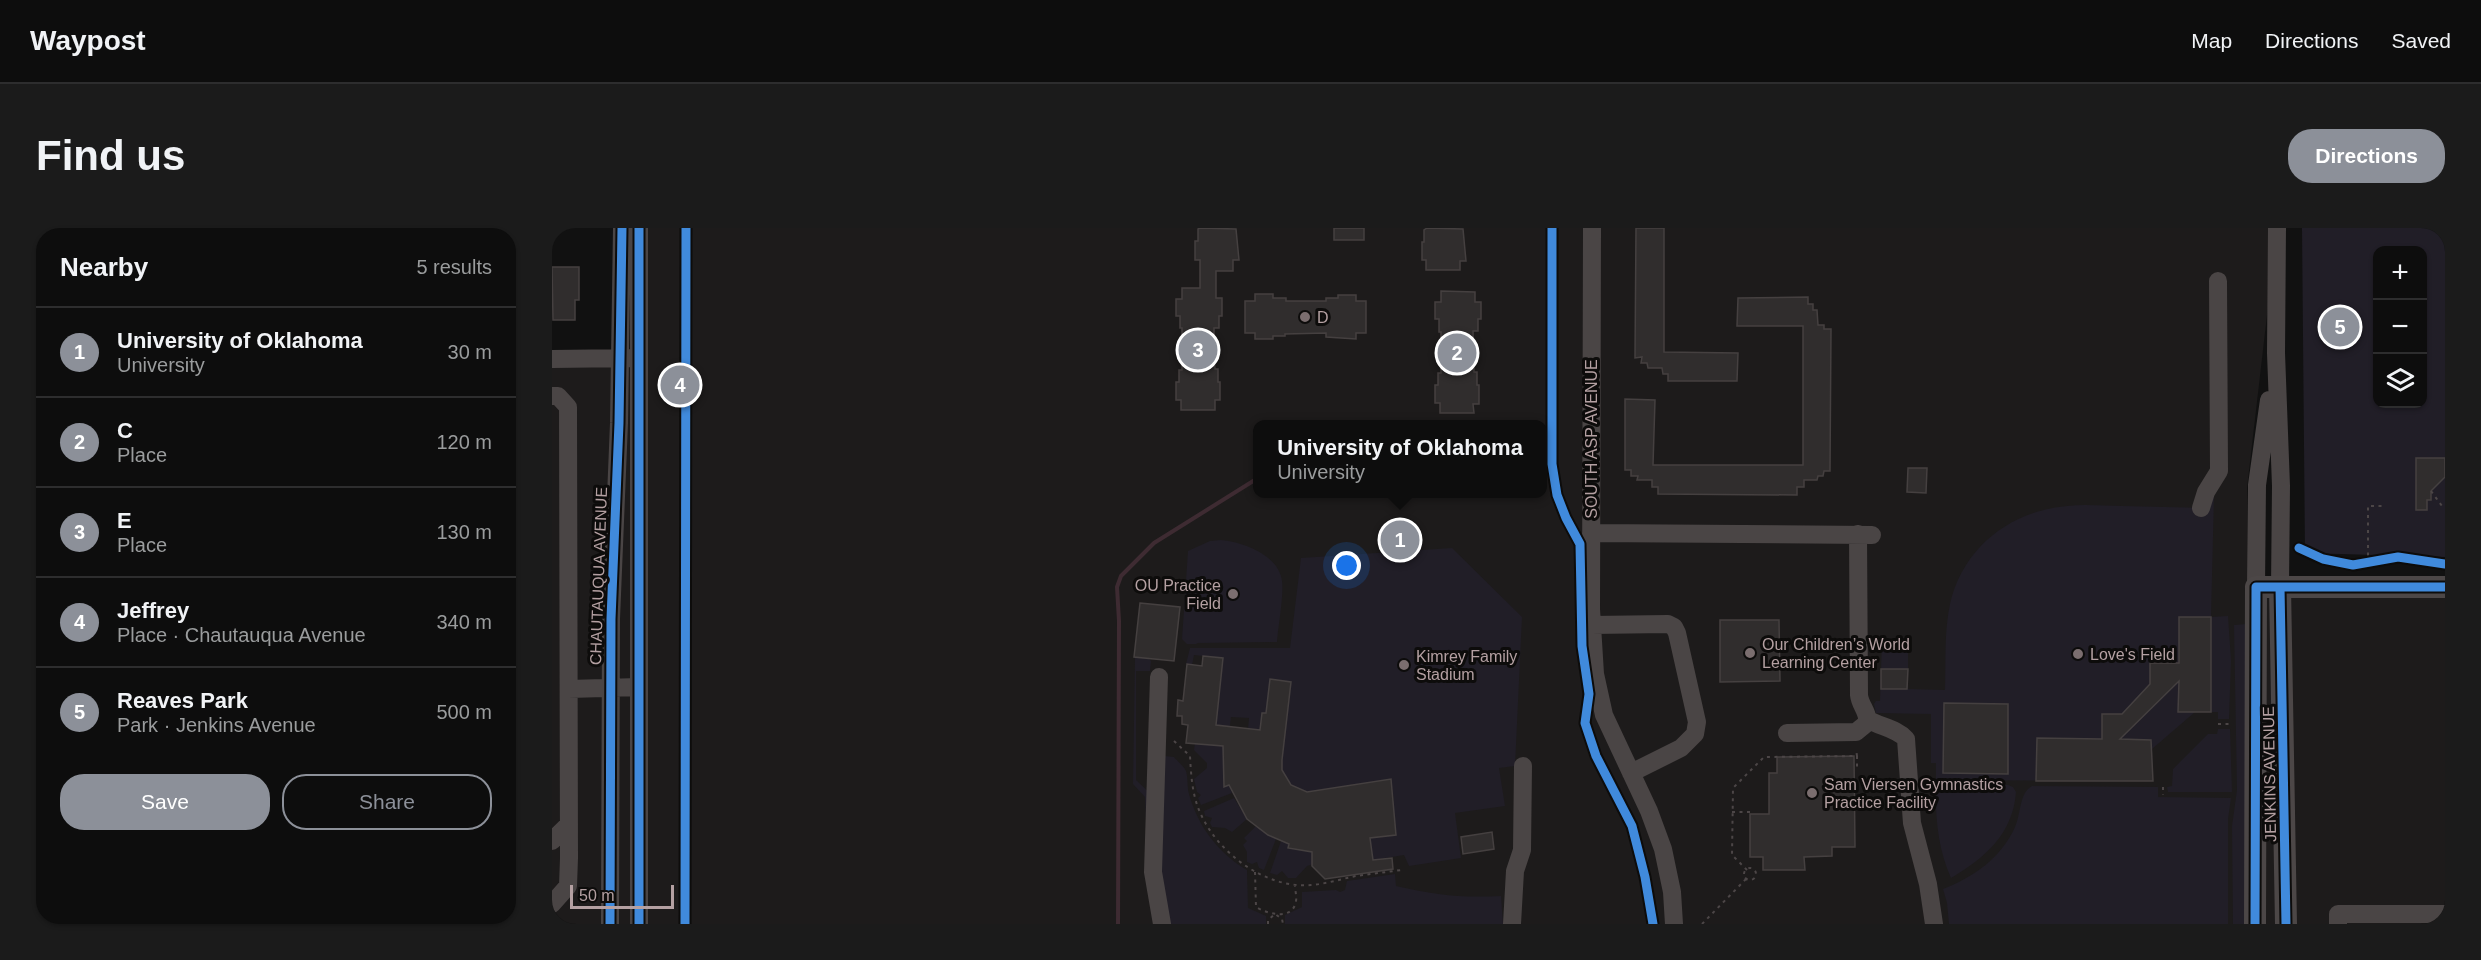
<!DOCTYPE html>
<html lang="en">
<head>
<meta charset="utf-8">
<style>
	body { margin:0; font-family:Arial,sans-serif; background:#1b1b1b; color:#f1f3f6 }
	.controls { position:absolute; right:18px; top:18px; display:grid; overflow:hidden; border-radius:12px; box-shadow:0 2px 4px #0004 }
	.controls button { width:54px; height:54px; display:grid; place-items:center; padding:0; border:0; border-bottom:2px solid #2d2d2e; background:#0d0d0d; color:#f1f3f6; font:30px sans-serif }
	.scale { position:absolute; left:18px; bottom:15px; width:104px; box-sizing:border-box; padding-left:6px; border:3px solid #b4a0a2; border-top:0; font-size:16px; line-height:21px; white-space:nowrap; color:#b4a0a2; -webkit-text-stroke:4px #0d0c0b; paint-order:stroke }
	.you { position:absolute; left:795px; top:338px; width:21px; height:21px; margin:-15px; border:4px solid #fff; border-radius:50%; background:#1a73e8; box-shadow:0 0 0 9px #1a73e833 }
	.badge { display:grid; place-items:center; width:39px; height:39px; border-radius:50%; background:#8c9099; color:#fff; font-size:20px; font-weight:700 }
	.pin { position:absolute; translate:-50% -50%; border:3px solid #fff; box-shadow:0 2px 6px #0006 }
	.popup { position:absolute; left:701px; top:192px; width:294px; height:78px; box-sizing:border-box; display:grid; place-content:center; border-radius:12px; background:#0d0d0d; filter:drop-shadow(0 2px 4px #0005); font-size:20px; white-space:nowrap; color:#9a9c9d }
	.popup b { font-size:22px; color:#f1f3f6 }
	.popup::after { content:''; position:absolute; left:50%; top:100%; margin-left:-12px; border:12px solid transparent; border-top-color:#0d0d0d }
	.list { margin:0; padding:0; list-style:none }
	h2 { display:flex; justify-content:space-between; align-items:center; height:78px; margin:0; padding:0 24px; font-size:26px }
	h2 small { font-size:20px; font-weight:400; color:#9a9c9d }
	.list li { display:grid; grid-template-columns:39px 1fr auto; gap:18px; align-items:center; box-sizing:border-box; height:90px; padding:0 24px; border-top:2px solid #2d2d2e }
	.list b { display:block; font-size:22px; white-space:nowrap }
	.list p { margin:0; font-size:20px; white-space:nowrap; color:#9a9c9d }
	.list em { font-size:20px; font-style:normal; color:#9a9c9d }
	.actions { display:flex; gap:12px; padding:18px 24px }
	.actions a { flex:1; padding:14px 0; border:2px solid #8c9099; border-radius:24px; text-align:center; font-size:21px; color:#8c9099 }
	.actions .main { background:#8c9099; color:#fff }
	.icon { flex:none; width:33px; height:33px; fill:none; stroke:currentColor; stroke-width:2; stroke-linecap:round; stroke-linejoin:round }
	.map { position:relative; flex:none; width:1893px; height:696px; overflow:hidden; border-radius:24px }
	header { display:flex; align-items:center; gap:36px; box-sizing:border-box; height:84px; padding:0 30px; background:#0d0d0d; border-bottom:2px solid #2d2d2e }
	header strong { font-size:28px }
	nav { display:flex; gap:33px; margin-inline-start:auto; font-size:21px }
	.intro { display:flex; align-items:center; justify-content:space-between; box-sizing:border-box; height:144px; padding:0 36px }
	h1 { margin:0; font-size:42px }
	.button { padding:15px 27px; border-radius:24px; background:#8c9099; color:#fff; font-size:21px; font-weight:700 }
	main { display:flex; gap:36px; padding:0 36px }
	aside { flex:1; background:#0d0d0d; border-radius:24px; box-shadow:0 2px 4px #0004 }
	.map>svg:first-child { display:block }
</style>
</head>
<body>
<header>
<strong>Waypost</strong>
<nav><a>Map</a><a>Directions</a><a>Saved</a></nav>
</header>
<div class="intro"><h1>Find us</h1><a class="button">Directions</a></div>
<main>
<aside>
<h2>Nearby<small>5 results</small></h2>
<ul class="list">
<li><span class="badge">1</span><div><b>University of Oklahoma</b><p>University</p></div><em>30 m</em></li>
<li><span class="badge">2</span><div><b>C</b><p>Place</p></div><em>120 m</em></li>
<li><span class="badge">3</span><div><b>E</b><p>Place</p></div><em>130 m</em></li>
<li><span class="badge">4</span><div><b>Jeffrey</b><p>Place · Chautauqua Avenue</p></div><em>340 m</em></li>
<li><span class="badge">5</span><div><b>Reaves Park</b><p>Park · Jenkins Avenue</p></div><em>500 m</em></li>
</ul>
<div class="actions"><a class="main">Save</a><a>Share</a></div>
</aside>
<div class="map">
<svg width="1893" height="696" viewBox="0 0 1893 696">
	<rect width="100%" height="100%" fill="#111"/>
	<!-- built -->
	<path fill="#1d1b1b" fill-rule="evenodd" d="M89 0H1717V70L1695 260 1696 363 1893 365V696H0V137L90 138ZM706 196H990V266H706Z"/>
	<!-- green -->
	<path fill="#211e27" fill-rule="evenodd" d="M1750 0H1893V329L1753 325ZM1826 22H1870V176H1826Z
		M1662 268 1659 389 1676 388 1679 432 1677 491H1666V484H1643L1600 521 1601 553 1384 552V535H1379V486L1324 485 1322 476 1324 473H1328L1330 412 1356 410V461L1393 462C1394 433 1392 404 1398 376 1411 319 1459 283 1515 278 1533 276 1552 278 1570 278 1598 279 1627 279 1656 280Z
		M669 312C691 314 727 327 730 353 732 368 726 398 725 414L646 415 644 416H635L630 411 636 323 658 313Z
		M900 320 970 389 963 538 947 540 953 578 903 585 909 630 857 638 852 627 821 632 819 617 755 638 744 650H736L730 643 725 647 718 645 729 613 737 615 736 620 766 623 782 615 844 607 809 577 842 573 839 552 755 564 739 557 734 550 730 542V532L739 455 718 451 714 485H710L708 502 696 501 697 490 679 489 676 514 671 513 672 559 677 557 680 565 649 577 646 570 649 567 645 564 642 551 655 540V535L642 522 643 515 662 517 670 430 642 427 640 437 634 436 638 420H738L749 330Z
		M1695 396 1694 696H1681L1680 598 1685 562 1682 397Z
		M583 429 597 431 599 433 598 443H584V552L600 567 595 613 593 569 581 556Z
		M1666 501H1678L1680 564H1616L1615 559 1620 558 1621 541 1656 506H1665Z
		M613 528 622 529C625 533 632 538 634 543 636 549 635 559 637 566 646 598 666 625 695 642L696 680 714 688V696H616L608 658Z
		M1384 557H1456L1461 559 1464 564C1461 606 1433 630 1399 650 1386 621 1383 589 1384 557Z
		M1480 558 1606 559V569L1679 570 1676 591V696H1397L1395 675 1391 661C1422 649 1449 630 1463 599 1469 586 1467 565 1480 558Z
		M682 570 695 591 680 604 673 600 660 599 658 595 660 590 653 588 652 583Z
		M704 598 724 611 712 642 707 640 705 634 700 636 695 634V624L691 617 695 613 692 610Z
		M843 646 844 658C884 667 908 670 949 668L951 696H733V687L750 679V664L784 662 788 664 793 662 795 653Z"/>
	<g fill="none" stroke-linecap="round" stroke-linejoin="round">
		<!-- stream -->
		<path stroke="#3e2b32" stroke-width="4" d="M566 696 567 393 565 359 569 348 602 315 706 250"/>
	</g>
	<!-- building -->
	<path fill="#302d2d" stroke="#454040" stroke-width="1.5" d="M648 0 684 1 687 32H681V43H664V70H670V88H667V100H662V128L663 141H666V154H668V172H663V182H629V172H624V154H627V142H630V100H628V88H624V71H630V60H648V32H643V13H646V1Z
		M782 0H812V12H782Z
		M875 0 911 1 914 33H908V42H874V32H870V14H872V2Z
		M1084 0H1112V124L1186 125 1185 153H1116V146H1111L1110 140H1096L1095 135H1089L1090 129 1083 130Z
		M0 39H27V72H23V92H1Z
		M889 63 923 64V74H929V91H926V103H921L922 144H925V157H927V176H921L922 185H888V175H883V157H886V145H889V104H887V91H883V74H889Z
		M703 66H721V70H734V73H774V70H786V67H804V73H814V105H804V111L774 109V105L733 106V108H721V111H703V105H693V73H703Z
		M1256 69V76H1261V82H1265L1266 97H1272V101H1279L1278 243H1272L1271 248H1266L1265 252H1252V259H1245V267L1106 266V259H1100V252H1085L1086 248H1079V242H1073V171L1103 172 1101 237H1251V98H1185L1186 70Z
		M1864 230H1893V249L1879 263V272H1875V282H1864Z
		M1356 240H1375L1374 265 1355 264Z
		M588 375 628 379 622 433 582 429Z
		M1627 389H1659V484H1626L1627 453 1568 511 1599 512 1601 553H1484L1485 510 1550 511V486H1570L1598 456V435H1627Z
		M1168 392H1227L1228 453 1168 454Z
		M651 428 671 430 664 497 708 502 710 485H714L718 451 739 454 730 532V542L739 557 755 564 839 551 844 607 818 610 821 632 840 630 841 641 773 651 760 638V624L736 620 737 616 716 607 695 591 677 557 672 559 671 518 634 515 636 497 630 496V488H625L626 472 631 473 635 436 650 438Z
		M1329 441H1356L1355 461H1329Z
		M1392 475 1456 476V546L1391 545Z
		M1302 528 1303 619H1280V628L1252 629 1253 642H1211V629H1198V586H1217V545H1225V529Z
		M940 604 942 621 911 626 909 609Z"/>
	<g fill="none" stroke-linecap="round" stroke-linejoin="round">
		<!-- path -->
		<path stroke="#4c4647" stroke-width="2" stroke-dasharray="3 4.5" stroke-linecap="butt" d="M1879 263 1890 278H1893
			M1816 335V278H1833
			M1666 496H1680
			M622 513 638 528C639 546 640 565 647 582 664 624 713 661 759 657 774 656 789 651 804 648 819 646 834 644 850 642
			M1305 528V542
			M1611 559V567
			M1180 584H1198
			M1192 646a6 6 0 1 1 12 0a6 6 0 1 1-12 0Z
			M1195 642 1180 627 1181 560 1212 529 1305 528 1304 521
			M703 644 704 679C715 686 741 693 744 673 745 668 743 663 743 658
			M716 696V692L723 686 730 691 731 696
			M1150 696 1194 651"/>
		<!-- minor -->
		<path stroke="#4a4545" stroke-width="18" d="M1040 0 1039 381 1043 446 1052 487 1097 583 1111 621 1120 664 1122 696
			M1725 0 1724 125 1729 258 1728 359
			M0 131 79 130
			M0 168H6L16 179 17 630 16 658 0 676
			M1649 280 1654 264 1667 243 1666 53
			M1039 305 1320 307
			M1704 359 1705 257 1717 172
			M1039 397 1116 396 1122 399 1125 405 1145 494 1143 506 1129 520 1079 545
			M607 449 601 644 610 696
			M17 461 87 459
			M1315 491C1328 499 1344 500 1354 511L1360 595 1376 656 1382 696
			M1235 505 1304 504 1315 495C1317 484 1308 478 1307 467L1306 306
			M0 613 17 596
			M58 696 59 391 67 195 70 0
			M87 696V0
			M960 696 963 643 970 622 971 538
			M1786 696V686H1893"/>
		<!-- major -->
		<path stroke="#4c4747" stroke-width="22" d="M1728 359 1734 696
			M1703 696 1704 359H1893"/>
		<!-- cycleway casing -->
		<g stroke="#0d0c0b" stroke-width="13">
			<path id="cycleway" d="M1000 0V236L1005 267 1014 290 1028 316 1030 418 1037 466 1033 495 1044 528 1080 598 1093 649 1101 696
				M1747 320 1771 331 1801 337 1846 329 1893 336
				M1728 359 1734 696
				M58 696 59 391 67 195 70 0
				M87 696V0
				M133 696 134 0
				M1703 696 1704 359H1893"/>
		</g>
		<!-- cycleway -->
		<use href="#cycleway" stroke="#408adc" stroke-width="9"/>
	</g>
	<!-- markers -->
	<g fill="#7b6e6f" stroke="#0d0c0b" stroke-width="2">
		<circle cx="753" cy="89" r="6"/>
		<circle cx="681" cy="366" r="6"/>
		<circle cx="1198" cy="425" r="6"/>
		<circle cx="1526" cy="426" r="6"/>
		<circle cx="852" cy="437" r="6"/>
		<circle cx="1260" cy="565" r="6"/>
	</g>
	<g text-anchor="middle" stroke-width="6" stroke-linejoin="round" paint-order="stroke">
		<!-- poi labels -->
		<g font-size="16" fill="#b4a0a2" stroke="#0d0c0b" text-anchor="start">
			<text x="765" y="95">D</text>
			<text x="669" y="363" text-anchor="end">OU Practice<tspan x="669" dy="18">Field</tspan></text>
			<text x="1210" y="422">Our Children’s World<tspan x="1210" dy="18">Learning Center</tspan></text>
			<text x="1538" y="432">Love's Field</text>
			<text x="864" y="434">Kimrey Family<tspan x="864" dy="18">Stadium</tspan></text>
			<text x="1272" y="562">Sam Viersen Gymnastics<tspan x="1272" dy="18">Practice Facility</tspan></text>
		</g>
		<!-- street labels -->
		<g font-size="16" fill="#b4a0a2" stroke="#0d0c0b">
			<text transform="translate(1039 211) rotate(-90)" y="6">SOUTH ASP AVENUE</text>
			<text transform="translate(46 348) rotate(-88)" y="6">CHAUTAUQUA AVENUE</text>
			<text transform="translate(1717 546) rotate(-91)" y="6">JENKINS AVENUE</text>
		</g>
	</g>
</svg>
<div class="controls">
<button>+</button>
<button>−</button>
<button><svg class="icon" aria-label="layers" viewBox="0 0 24 24"><path d="M12 4l9 5-9 5-9-5zM3 14l9 5 9-5"/></svg></button>
</div>
<div class="scale">50 m</div>
<div class="you"></div>
<div class="pin badge" style="left:848px;top:312px">1</div>
<div class="popup"><b>University of Oklahoma</b>University</div>
<div class="pin badge" style="left:905px;top:125px">2</div>
<div class="pin badge" style="left:646px;top:122px">3</div>
<div class="pin badge" style="left:128px;top:157px">4</div>
<div class="pin badge" style="left:1788px;top:99px">5</div>
</div>
</main>
</body>
</html>
